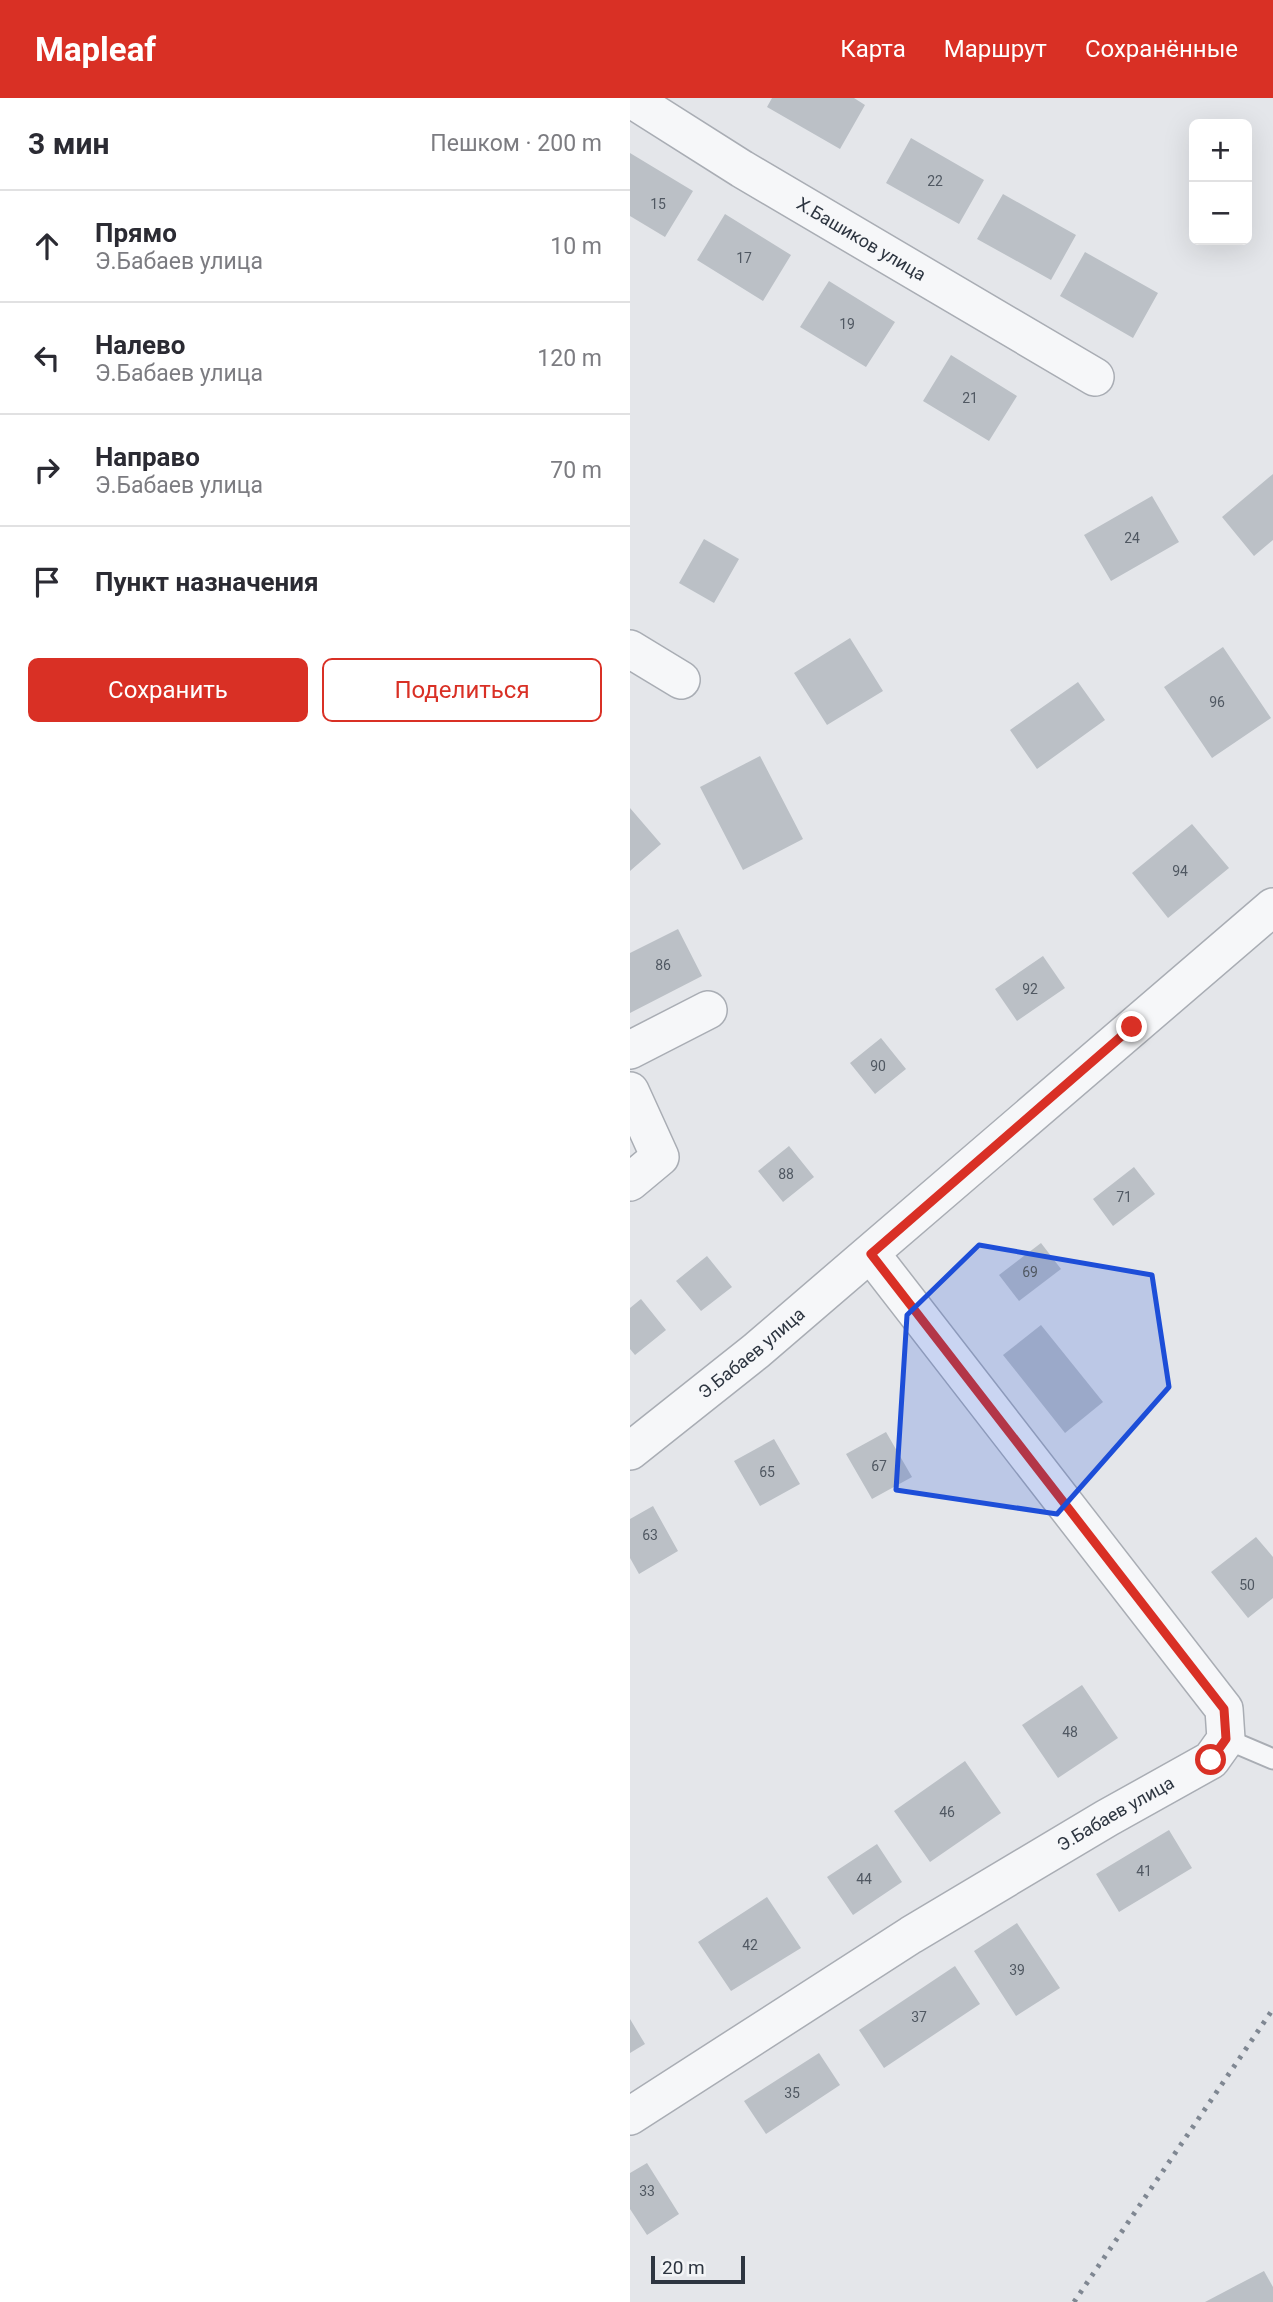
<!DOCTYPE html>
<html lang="ru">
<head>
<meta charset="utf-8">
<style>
	body { margin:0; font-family:Roboto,sans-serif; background:#f2f2f3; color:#2b2b33 }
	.controls { position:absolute; right:21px; top:21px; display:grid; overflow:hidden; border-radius:10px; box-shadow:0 7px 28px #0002 }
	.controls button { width:63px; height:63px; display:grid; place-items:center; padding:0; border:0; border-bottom:2px solid #e1e1e2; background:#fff; color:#2b2b33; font:35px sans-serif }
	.scale { position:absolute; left:21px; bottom:18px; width:94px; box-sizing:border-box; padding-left:7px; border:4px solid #2d3540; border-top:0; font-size:19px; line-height:24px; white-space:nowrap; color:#2d3540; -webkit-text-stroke:5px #f3f5f7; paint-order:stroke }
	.stop { position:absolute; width:21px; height:21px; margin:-16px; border:5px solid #d93025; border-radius:50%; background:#fff }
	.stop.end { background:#d93025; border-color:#fff; box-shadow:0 2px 7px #0008 }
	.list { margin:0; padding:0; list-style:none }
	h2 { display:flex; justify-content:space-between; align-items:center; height:91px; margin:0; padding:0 28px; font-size:30px }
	h2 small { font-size:23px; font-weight:400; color:#7c7c81 }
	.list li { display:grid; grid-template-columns:46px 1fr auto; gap:21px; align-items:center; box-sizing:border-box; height:112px; padding:0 28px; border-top:2px solid #e1e1e2 }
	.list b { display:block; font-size:26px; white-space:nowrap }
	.list p { margin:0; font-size:23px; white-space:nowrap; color:#7c7c81 }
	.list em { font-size:23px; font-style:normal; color:#7c7c81 }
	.actions { display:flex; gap:14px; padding:21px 28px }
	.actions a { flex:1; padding:16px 0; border:2px solid #d93025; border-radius:10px; text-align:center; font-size:24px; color:#d93025 }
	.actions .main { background:#d93025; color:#fff }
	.icon { flex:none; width:38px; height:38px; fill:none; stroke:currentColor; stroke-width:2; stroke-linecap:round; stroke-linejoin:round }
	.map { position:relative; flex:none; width:643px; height:2204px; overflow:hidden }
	header { display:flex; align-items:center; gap:42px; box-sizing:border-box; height:98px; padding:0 35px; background:#d93025; color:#fff }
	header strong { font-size:33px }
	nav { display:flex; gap:38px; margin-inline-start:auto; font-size:24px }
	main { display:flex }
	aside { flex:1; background:#fff }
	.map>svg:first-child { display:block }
</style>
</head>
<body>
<header>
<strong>Mapleaf</strong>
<nav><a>Карта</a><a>Маршрут</a><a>Сохранённые</a></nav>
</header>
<main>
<aside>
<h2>3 мин<small>Пешком · 200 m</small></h2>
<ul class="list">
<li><svg class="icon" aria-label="ahead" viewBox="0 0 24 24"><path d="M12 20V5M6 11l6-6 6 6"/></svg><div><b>Прямо</b><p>Э.Бабаев улица</p></div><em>10 m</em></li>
<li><svg class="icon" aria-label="left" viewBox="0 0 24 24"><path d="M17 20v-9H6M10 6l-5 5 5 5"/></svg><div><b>Налево</b><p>Э.Бабаев улица</p></div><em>120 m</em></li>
<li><svg class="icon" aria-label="right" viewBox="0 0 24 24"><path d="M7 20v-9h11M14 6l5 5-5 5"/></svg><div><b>Направо</b><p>Э.Бабаев улица</p></div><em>70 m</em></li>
<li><svg class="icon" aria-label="arrive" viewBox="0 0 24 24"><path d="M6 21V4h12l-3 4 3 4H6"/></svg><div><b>Пункт назначения</b></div></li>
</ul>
<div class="actions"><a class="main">Сохранить</a><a>Поделиться</a></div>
</aside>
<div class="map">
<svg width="643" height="2204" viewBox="0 0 643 2204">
	<rect width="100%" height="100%" fill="#e4e6ea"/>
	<!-- building -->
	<path fill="#bbc0c6" d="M142 0H224L235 7 210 51 137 9Z
		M281 40 354 82 329 126 256 85Z
		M0 55 63 93 35 139 0 118Z
		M373 96 446 137 421 182 347 141Z
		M95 116 161 157 133 203 67 162Z
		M455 154 528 195 503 240 430 198Z
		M199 183 265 224 236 269 170 229Z
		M321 257 387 298 359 343 293 303Z
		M643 376V442L624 458 592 419Z
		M522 398 549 444 481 483 454 437Z
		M74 441 109 461 84 505 49 485Z
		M220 540 253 593 197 627 164 575Z
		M593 549 641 620 582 660 534 589Z
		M448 584 475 622 407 671 380 632Z
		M130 658 173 741 113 772 70 689Z
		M0 710 31 746 0 773Z
		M562 726 599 770 538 820 502 775Z
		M48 831 72 878 0 915V855Z
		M413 858 435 890 387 923 365 891Z
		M251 940 276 971 245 996 220 965Z
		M159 1048 184 1079 153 1104 128 1073Z
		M504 1069 525 1096 483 1128 463 1101Z
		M411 1145 431 1171 389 1203 369 1177Z
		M77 1158 102 1189 71 1213 46 1183Z
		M11 1201 36 1232 5 1257 0 1251V1210Z
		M411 1227 473 1304 435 1335 373 1257Z
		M256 1334 282 1379 242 1401 216 1356Z
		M144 1341 170 1386 130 1408 104 1363Z
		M23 1408 48 1453 9 1476 0 1460V1421Z
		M626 1439 643 1459V1500L618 1520 581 1474Z
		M452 1587 488 1640 428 1680 392 1627Z
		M335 1663 371 1715 300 1764 264 1713Z
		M539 1732 562 1770 489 1814 466 1776Z
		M247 1746 272 1784 223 1817 197 1779Z
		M137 1799 171 1850 101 1893 68 1844Z
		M387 1825 430 1890 386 1918 344 1853Z
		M325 1868 350 1906 254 1970 229 1932Z
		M0 1921 15 1946 0 1955Z
		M189 1955 210 1987 136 2036 114 2003Z
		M17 2065 49 2116 17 2137 0 2111V2075Z
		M634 2173 643 2189V2204H575Z"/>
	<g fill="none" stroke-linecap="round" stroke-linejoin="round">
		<!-- service casing -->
		<g stroke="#a9adb4" stroke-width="23">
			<path id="service" d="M596 1641 643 1661"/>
		</g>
		<!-- minor casing -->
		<g stroke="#a9adb4" stroke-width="40">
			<g id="minor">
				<path id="s1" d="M0 0 112 71 465 279"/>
				<path d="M0 551 51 582"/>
				<path d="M0 952 78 912"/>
				<path d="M0 993 30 1059 0 1084"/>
				<path id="s2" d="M0 1353 126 1253 643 809"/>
				<path id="s3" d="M0 2018 281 1837 477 1720 581 1662 596 1641 594 1611 241 1156"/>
			</g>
		</g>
		<!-- service -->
		<use href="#service" stroke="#f6f7f9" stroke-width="19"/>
		<!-- minor -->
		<use href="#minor" stroke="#f6f7f9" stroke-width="37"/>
		<!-- rail -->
		<path stroke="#7f8792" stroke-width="5" stroke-dasharray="3.5 7" stroke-linecap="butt" d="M444 2204 643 1911"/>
	</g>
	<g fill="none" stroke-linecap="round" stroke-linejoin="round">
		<!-- route -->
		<path stroke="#d93025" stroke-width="9" d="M502 929 241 1156 594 1611 596 1641 581 1662"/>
	</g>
	<!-- marked area -->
	<path fill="#1d4ed8" fill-opacity="0.2" stroke="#1d4ed8" stroke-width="5" stroke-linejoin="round" d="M349 1147 522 1177 539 1289 427 1416 266 1392 277 1217Z"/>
	<g text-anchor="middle" stroke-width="5" stroke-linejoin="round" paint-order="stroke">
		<!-- number labels -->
		<g font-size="14" fill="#505862">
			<text x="305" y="88">22</text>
			<text x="28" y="111">15</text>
			<text x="114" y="165">17</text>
			<text x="217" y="231">19</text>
			<text x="340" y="305">21</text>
			<text x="502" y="445">24</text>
			<text x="587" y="609">96</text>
			<text x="550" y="778">94</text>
			<text x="33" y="872">86</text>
			<text x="400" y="896">92</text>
			<text x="248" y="973">90</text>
			<text x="156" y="1081">88</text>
			<text x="494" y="1104">71</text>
			<text x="400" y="1179">69</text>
			<text x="249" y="1373">67</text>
			<text x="137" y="1379">65</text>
			<text x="20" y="1442">63</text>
			<text x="617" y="1492">50</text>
			<text x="440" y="1639">48</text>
			<text x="317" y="1719">46</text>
			<text x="514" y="1778">41</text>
			<text x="234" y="1786">44</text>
			<text x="120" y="1852">42</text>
			<text x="387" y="1877">39</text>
			<text x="289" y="1924">37</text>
			<text x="162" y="2000">35</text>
			<text x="17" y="2098">33</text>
		</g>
		<!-- street labels -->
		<g font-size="18" fill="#2d3540" stroke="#f3f5f7">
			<text dy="6" stroke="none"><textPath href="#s1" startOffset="271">Х.Башиков улица</textPath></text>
			<text dy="6" stroke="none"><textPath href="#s2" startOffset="156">Э.Бабаев улица</textPath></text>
			<text dy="6" stroke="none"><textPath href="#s3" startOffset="572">Э.Бабаев улица</textPath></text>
		</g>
	</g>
</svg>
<div class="controls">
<button>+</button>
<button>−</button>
</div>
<div class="scale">20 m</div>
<div class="stop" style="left:581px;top:1662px"></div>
<div class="stop end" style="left:502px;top:929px"></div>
</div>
</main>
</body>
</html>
